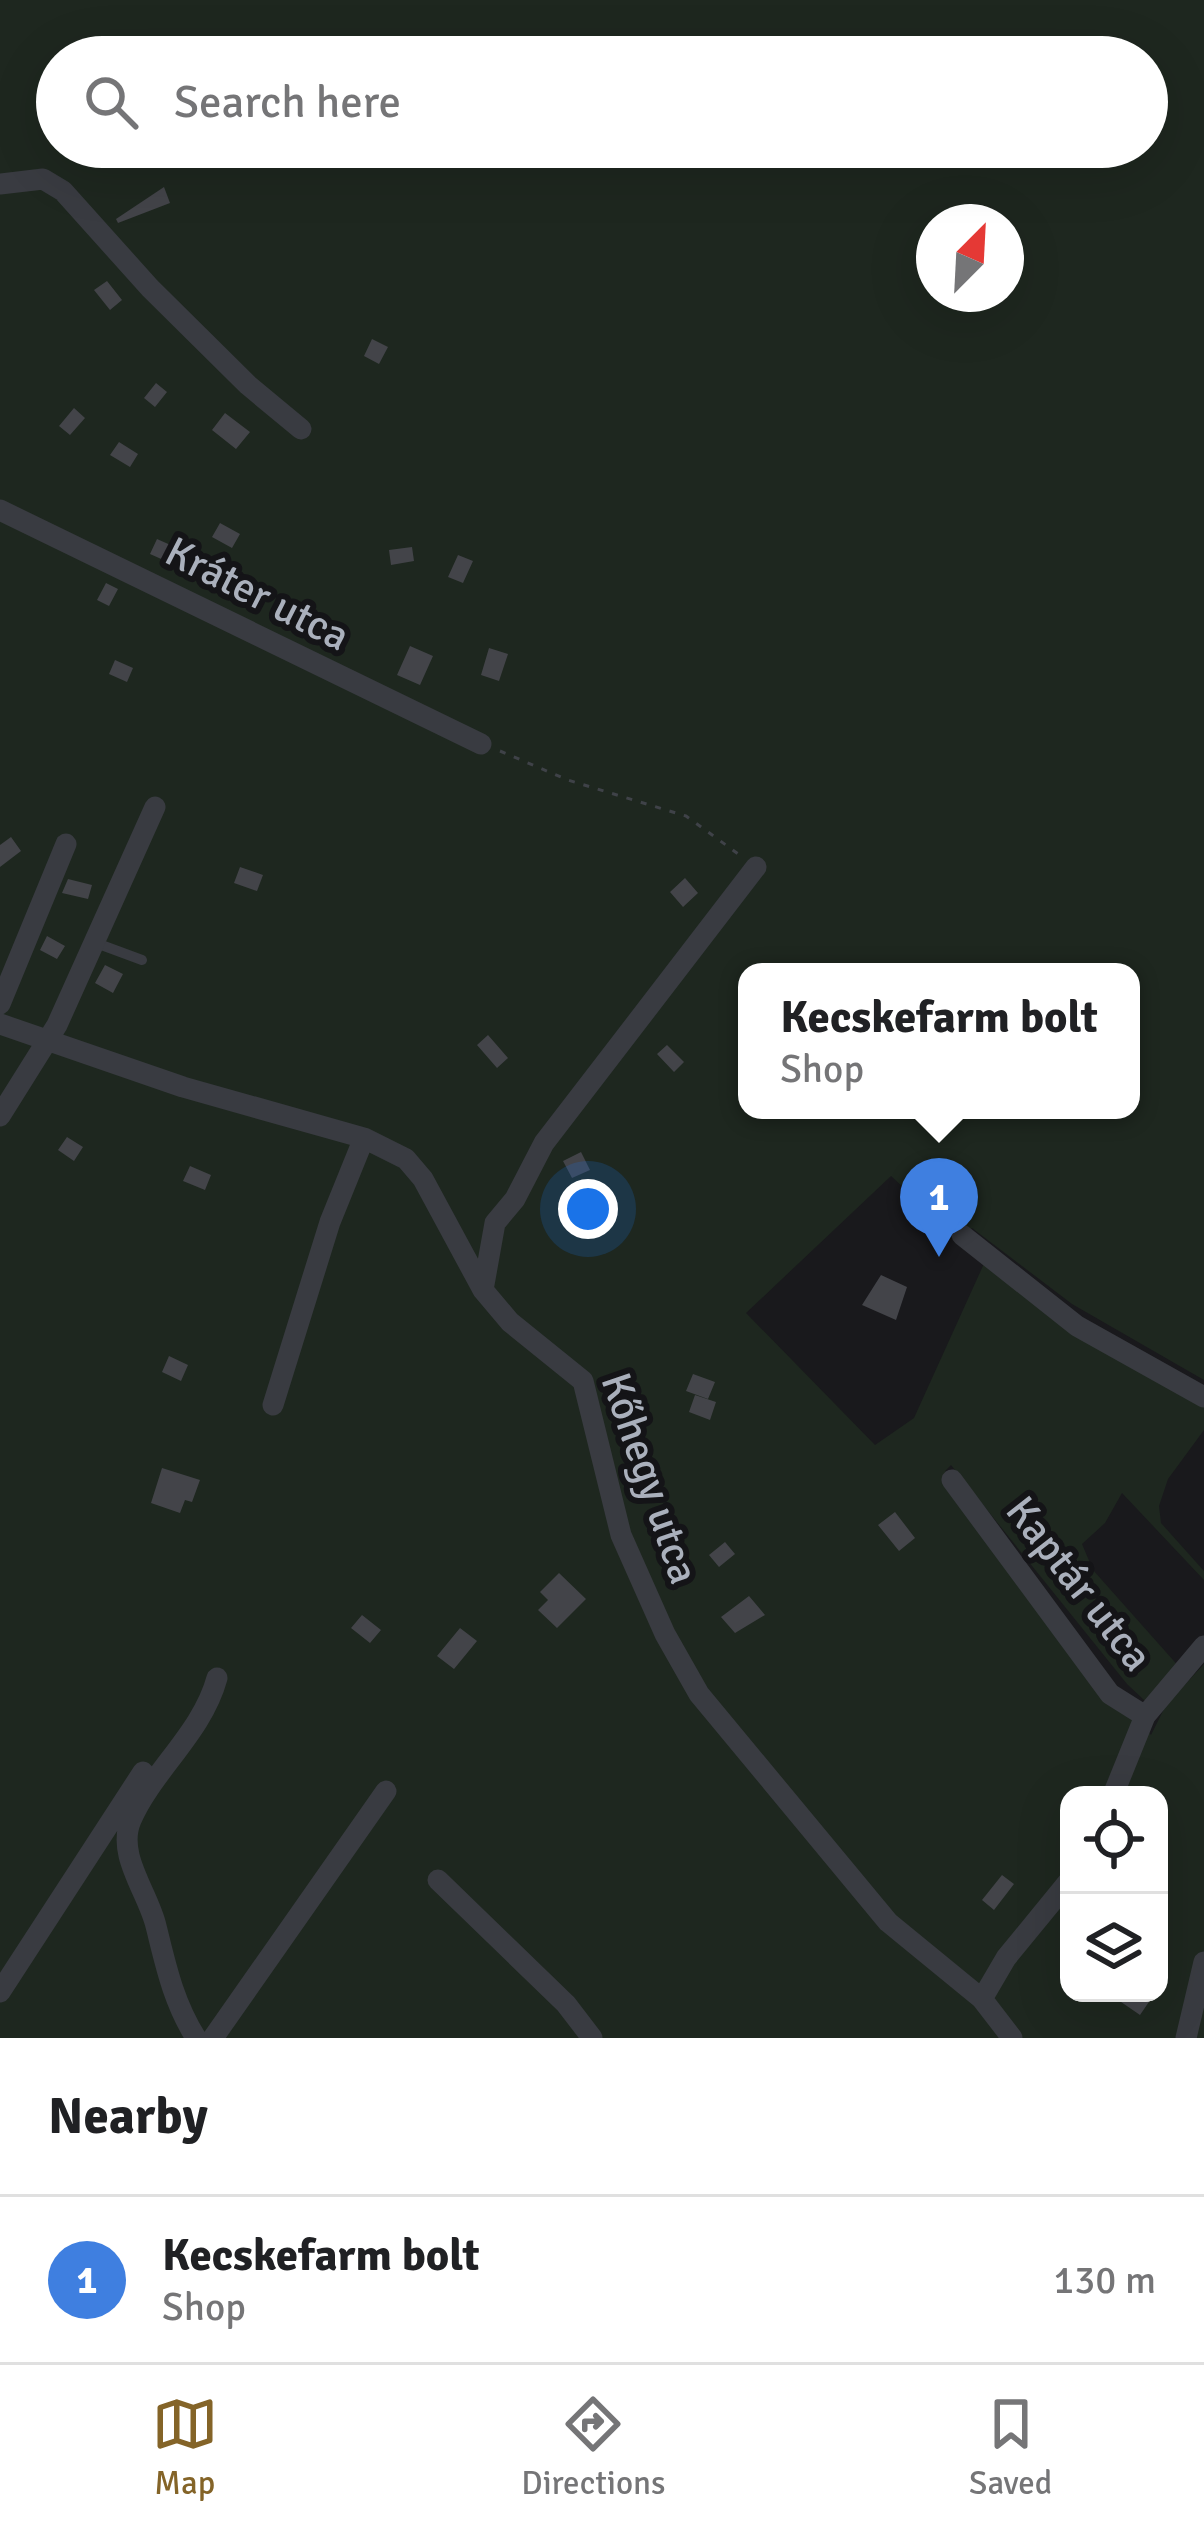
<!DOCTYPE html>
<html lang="en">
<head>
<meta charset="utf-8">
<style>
	body { margin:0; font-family:Signika,sans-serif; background:#f2f2f2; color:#202124 }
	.controls { position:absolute; right:36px; bottom:36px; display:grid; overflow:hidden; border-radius:24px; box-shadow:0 12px 48px #0002 }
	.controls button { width:108px; height:108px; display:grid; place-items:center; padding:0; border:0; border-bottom:3px solid #e0e0e0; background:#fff; color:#202124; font:60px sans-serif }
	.compass { position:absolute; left:916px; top:204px; width:108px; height:108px; border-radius:50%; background:#fff; box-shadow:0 12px 48px #0002; rotate:24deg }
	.you { position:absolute; left:588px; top:1209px; width:42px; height:42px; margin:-30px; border:9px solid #fff; border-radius:50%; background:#1a73e8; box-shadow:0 0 0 18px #1a73e833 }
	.badge { display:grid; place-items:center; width:78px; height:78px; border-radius:50%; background:#846428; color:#fff; font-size:39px; font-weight:700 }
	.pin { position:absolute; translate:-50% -99px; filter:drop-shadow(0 3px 6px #0008) }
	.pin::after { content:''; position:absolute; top:63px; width:42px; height:36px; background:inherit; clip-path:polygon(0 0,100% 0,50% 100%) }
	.popup { position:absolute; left:738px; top:963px; width:402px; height:156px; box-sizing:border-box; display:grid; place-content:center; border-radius:24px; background:#fff; filter:drop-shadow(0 3px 9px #0005); font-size:39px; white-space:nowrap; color:#757577 }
	.popup b { font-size:45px; color:#202124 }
	.popup::after { content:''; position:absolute; left:50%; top:100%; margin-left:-24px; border:24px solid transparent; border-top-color:#fff }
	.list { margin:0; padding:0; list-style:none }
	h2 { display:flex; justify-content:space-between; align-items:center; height:156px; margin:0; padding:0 48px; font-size:51px }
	h2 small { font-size:39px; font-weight:400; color:#757577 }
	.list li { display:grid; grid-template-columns:78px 1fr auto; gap:36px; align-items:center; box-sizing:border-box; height:168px; padding:0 48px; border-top:3px solid #e0e0e0 }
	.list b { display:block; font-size:45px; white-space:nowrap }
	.list p { margin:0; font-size:39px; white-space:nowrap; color:#757577 }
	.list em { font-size:39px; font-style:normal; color:#757577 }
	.icon { flex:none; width:66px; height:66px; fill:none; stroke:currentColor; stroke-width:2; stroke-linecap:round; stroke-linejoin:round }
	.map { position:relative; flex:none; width:1204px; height:2038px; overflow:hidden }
	.search { position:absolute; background:#fff; box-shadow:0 12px 48px #0002; left:36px; right:36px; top:36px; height:132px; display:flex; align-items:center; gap:30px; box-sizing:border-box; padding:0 42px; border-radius:66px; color:#757577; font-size:45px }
	.sheet { height:324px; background:#fff }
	nav { display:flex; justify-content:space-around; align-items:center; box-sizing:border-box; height:168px; border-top:3px solid #e0e0e0; background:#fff; font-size:33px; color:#757577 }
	nav a { display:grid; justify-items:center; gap:6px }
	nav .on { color:#846428 }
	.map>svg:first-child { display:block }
</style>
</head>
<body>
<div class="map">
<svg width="1204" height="2038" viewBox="0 0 1204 2038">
	<rect width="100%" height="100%" fill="#19191c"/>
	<!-- green -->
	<path fill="#1e271f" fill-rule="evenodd" d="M0 0H1204V1380L1072 1304 972 1228 961 1241 891 1176 746 1313 875 1445 914 1418 987 1257 1075 1317 1204 1390V1430L1168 1479 1159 1506 1161 1523 1204 1571V1580L1122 1493 1105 1523 1082 1544 1093 1570 1181 1669 1155 1701 1144 1700 1127 1684 951 1465 945 1471 1151 1735 1166 1705 1204 1664V2038H0ZM57 57H1147V147H57ZM934 222H1006V294H934ZM747 972H1131V1110H747ZM1069 1795H1159V1993H1069Z"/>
	<!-- building -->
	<path fill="#434449" d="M164 187 170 203 118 223 116 219Z
		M107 281 122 300 110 310 94 290Z
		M372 339 388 347 379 364 364 356Z
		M156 383 167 392 155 407 144 398Z
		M74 408 85 418 70 435 59 426Z
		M225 413 250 432 236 449 212 430Z
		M119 442 138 454 130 467 110 455Z
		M220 523 240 534 232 548 212 537Z
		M157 539 175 547 168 562 150 554Z
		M412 547 414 561 391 565 389 550Z
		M458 555 473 561 463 583 448 577Z
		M106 583 118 589 109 606 97 600Z
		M410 646 433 656 420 685 397 675Z
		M489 648 508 654 499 681 481 675Z
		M115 660 133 668 127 682 109 674Z
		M11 837 21 851 0 867V845Z
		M240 867 263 875 257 891 234 883Z
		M685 878 698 893 683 907 670 892Z
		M68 879 92 885 88 899 62 893Z
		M47 936 65 946 57 959 40 950Z
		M105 965 123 974 113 993 95 983Z
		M488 1035 508 1058 497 1068 477 1045Z
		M667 1045 684 1062 674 1072 657 1054Z
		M67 1137 83 1147 74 1161 58 1150Z
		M581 1152 590 1170 572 1178 563 1161Z
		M190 1166 211 1175 205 1190 183 1181Z
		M881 1275 907 1287 896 1320 862 1305Z
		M169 1356 188 1365 181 1381 162 1372Z
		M693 1374 715 1382 708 1399 686 1391Z
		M695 1395 716 1402 710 1420 689 1412Z
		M162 1468 200 1480 192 1502 185 1500 180 1513 151 1503Z
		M895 1512 915 1538 899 1551 878 1525Z
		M725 1542 735 1554 719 1567 709 1555Z
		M559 1573 586 1599 557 1628 538 1610 548 1600 540 1592Z
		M749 1596 765 1615 735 1633 721 1617Z
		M362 1615 381 1630 370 1643 351 1628Z
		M460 1628 477 1641 454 1669 437 1656Z
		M1002 1875 1014 1884 994 1910 982 1900Z
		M1108 1993H1155L1140 2015Z"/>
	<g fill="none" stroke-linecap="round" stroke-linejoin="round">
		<!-- path -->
		<path stroke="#3f4248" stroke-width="3" stroke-dasharray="6 9" stroke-linecap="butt" d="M500 751 568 780 686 816 741 856"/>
		<!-- service -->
		<path stroke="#393b41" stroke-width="10" d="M96 943 142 960"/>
		<!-- minor -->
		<path stroke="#393b41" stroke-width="21" d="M0 184 43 179 63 191 150 288 248 385 301 429
			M0 510 481 744
			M0 1004 66 844
			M0 1024 183 1087 364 1138 406 1159 423 1179 483 1290 510 1322 583 1381 621 1535 665 1634 699 1694 888 1922 982 1999 1012 2038
			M0 1116 57 1025 155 807
			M962 1235 1077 1326 1204 1397
			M483 1290 495 1223 515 1199 544 1143 756 867
			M273 1405 330 1222 364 1138
			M952 1480 1110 1694 1145 1716
			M1113 1795 1145 1716 1204 1646
			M438 1880 566 2004 592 2038
			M0 1992 143 1772
			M982 1999 1006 1958 1069 1881
			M196 2038C173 2001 166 1966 156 1926 148 1892 116 1855 131 1820 153 1770 202 1733 217 1678
			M213 2038 386 1791
			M1186 2038 1204 1962"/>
	</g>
	<g text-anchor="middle" stroke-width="12" stroke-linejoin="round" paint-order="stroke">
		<!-- street labels -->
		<g font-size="42" fill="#aab0bc" stroke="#141417">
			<text transform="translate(258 593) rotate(27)" y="15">Kráter utca</text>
			<text transform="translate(651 1478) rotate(71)" y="15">Kőhegy utca</text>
			<text transform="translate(1080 1583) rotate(52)" y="15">Kaptár utca</text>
		</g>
	</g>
</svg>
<div class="controls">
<button><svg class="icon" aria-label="locate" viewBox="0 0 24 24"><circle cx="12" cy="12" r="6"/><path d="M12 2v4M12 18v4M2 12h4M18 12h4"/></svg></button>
<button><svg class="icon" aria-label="layers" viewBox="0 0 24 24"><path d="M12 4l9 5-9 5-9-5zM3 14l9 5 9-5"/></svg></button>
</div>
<svg class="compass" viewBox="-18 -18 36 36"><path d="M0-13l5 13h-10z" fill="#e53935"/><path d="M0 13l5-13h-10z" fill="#757577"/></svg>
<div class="you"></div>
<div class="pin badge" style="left:939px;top:1257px;background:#3f7fe0">1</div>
<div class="popup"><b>Kecskefarm bolt</b>Shop</div>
<div class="search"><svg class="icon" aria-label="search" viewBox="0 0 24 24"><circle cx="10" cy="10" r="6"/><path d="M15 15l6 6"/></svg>Search here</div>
</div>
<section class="sheet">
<h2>Nearby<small></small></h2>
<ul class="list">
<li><span class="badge" style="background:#3f7fe0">1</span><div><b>Kecskefarm bolt</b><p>Shop</p></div><em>130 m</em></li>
</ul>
</section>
<nav>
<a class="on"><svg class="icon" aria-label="map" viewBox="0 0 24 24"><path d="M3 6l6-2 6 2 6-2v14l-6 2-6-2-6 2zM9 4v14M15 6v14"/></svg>Map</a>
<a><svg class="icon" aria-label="directions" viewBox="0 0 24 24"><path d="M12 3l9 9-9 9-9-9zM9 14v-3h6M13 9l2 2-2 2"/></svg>Directions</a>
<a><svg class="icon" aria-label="saved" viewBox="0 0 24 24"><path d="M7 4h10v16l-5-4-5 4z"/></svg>Saved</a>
</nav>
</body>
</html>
